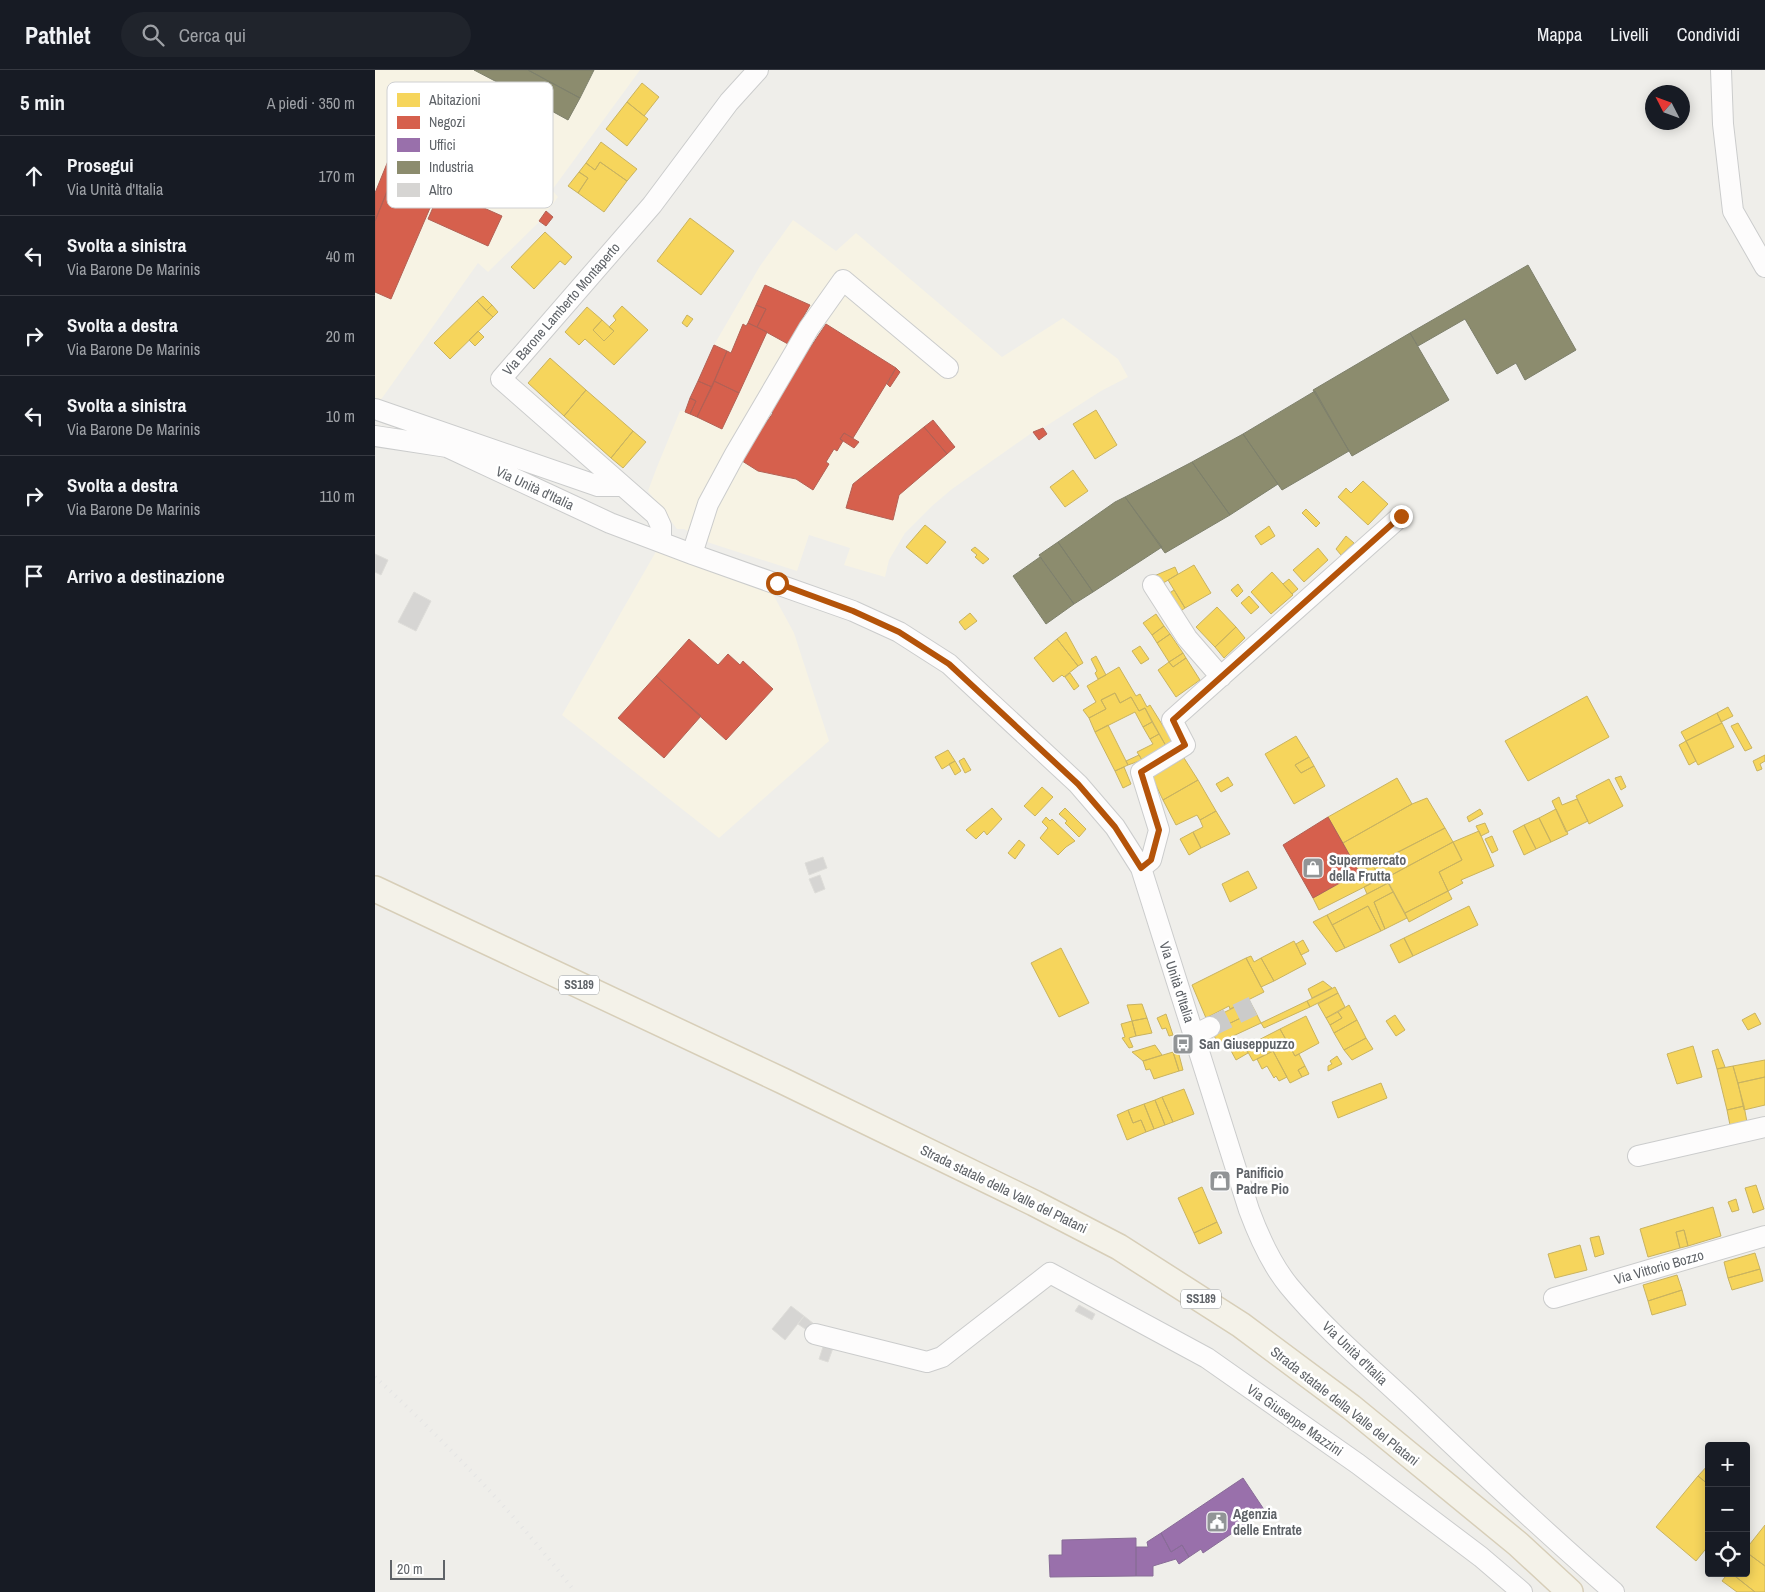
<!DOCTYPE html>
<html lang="it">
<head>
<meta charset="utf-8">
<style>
	body { margin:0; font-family:"Archivo Narrow",sans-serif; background:#20242c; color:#f1f3f6 }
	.controls { position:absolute; right:15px; bottom:15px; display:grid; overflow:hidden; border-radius:5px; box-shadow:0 2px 12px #0003 }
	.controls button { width:45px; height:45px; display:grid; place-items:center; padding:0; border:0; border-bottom:1px solid #363941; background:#171b24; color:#f1f3f6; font:25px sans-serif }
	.compass { position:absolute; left:1270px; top:15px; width:45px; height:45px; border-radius:50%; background:#171b24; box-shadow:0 2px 12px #0003; rotate:312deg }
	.scale { position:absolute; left:15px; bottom:12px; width:55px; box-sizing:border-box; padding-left:5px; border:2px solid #5f6368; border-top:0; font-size:14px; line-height:18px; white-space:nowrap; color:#5f6368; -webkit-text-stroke:4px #fff; paint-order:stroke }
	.stop { position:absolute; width:15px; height:15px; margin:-11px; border:4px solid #b45309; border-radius:50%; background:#fff }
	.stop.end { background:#b45309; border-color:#fff; box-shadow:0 1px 5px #0008 }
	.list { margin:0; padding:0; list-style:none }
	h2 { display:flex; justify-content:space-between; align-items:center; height:65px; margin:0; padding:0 20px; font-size:21px }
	h2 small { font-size:16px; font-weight:400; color:#9ea1a6 }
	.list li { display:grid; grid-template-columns:32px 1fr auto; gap:15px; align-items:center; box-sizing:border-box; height:80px; padding:0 20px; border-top:1px solid #363941 }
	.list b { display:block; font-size:19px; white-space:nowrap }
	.list p { margin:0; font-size:16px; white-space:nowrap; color:#9ea1a6 }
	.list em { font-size:16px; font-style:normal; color:#9ea1a6 }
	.icon { flex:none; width:28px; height:28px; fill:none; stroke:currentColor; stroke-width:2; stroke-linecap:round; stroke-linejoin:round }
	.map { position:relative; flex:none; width:1390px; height:1522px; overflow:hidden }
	header { display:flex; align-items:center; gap:30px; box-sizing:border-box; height:70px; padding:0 25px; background:#171b24; border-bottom:1px solid #363941 }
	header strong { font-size:24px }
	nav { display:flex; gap:28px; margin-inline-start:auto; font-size:18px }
	.search { width:350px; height:45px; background:#20242c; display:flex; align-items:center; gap:12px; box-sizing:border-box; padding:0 18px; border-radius:28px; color:#9ea1a6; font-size:19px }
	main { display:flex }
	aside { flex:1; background:#171b24 }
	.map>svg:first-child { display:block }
</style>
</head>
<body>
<header>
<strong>Pathlet</strong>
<div class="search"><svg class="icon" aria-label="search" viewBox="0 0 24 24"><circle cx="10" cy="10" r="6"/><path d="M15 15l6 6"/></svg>Cerca qui</div>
<nav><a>Mappa</a><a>Livelli</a><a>Condividi</a></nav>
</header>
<main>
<aside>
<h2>5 min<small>A piedi · 350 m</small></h2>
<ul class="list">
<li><svg class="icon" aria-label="ahead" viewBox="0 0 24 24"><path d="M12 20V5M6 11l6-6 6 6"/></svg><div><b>Prosegui</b><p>Via Unità d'Italia</p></div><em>170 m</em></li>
<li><svg class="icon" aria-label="left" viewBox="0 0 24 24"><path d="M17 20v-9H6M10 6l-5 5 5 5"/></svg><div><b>Svolta a sinistra</b><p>Via Barone De Marinis</p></div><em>40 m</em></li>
<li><svg class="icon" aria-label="right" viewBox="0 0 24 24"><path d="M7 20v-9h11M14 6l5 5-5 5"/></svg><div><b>Svolta a destra</b><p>Via Barone De Marinis</p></div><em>20 m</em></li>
<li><svg class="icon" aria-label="left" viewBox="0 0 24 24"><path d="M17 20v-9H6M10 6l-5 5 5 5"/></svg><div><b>Svolta a sinistra</b><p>Via Barone De Marinis</p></div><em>10 m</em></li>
<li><svg class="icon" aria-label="right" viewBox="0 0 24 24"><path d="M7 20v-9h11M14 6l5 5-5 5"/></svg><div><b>Svolta a destra</b><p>Via Barone De Marinis</p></div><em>110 m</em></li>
<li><svg class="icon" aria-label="arrive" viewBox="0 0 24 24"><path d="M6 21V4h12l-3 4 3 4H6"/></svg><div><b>Arrivo a destinazione</b></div></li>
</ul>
</aside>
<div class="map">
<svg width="1390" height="1522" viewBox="0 0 1390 1522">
	<rect width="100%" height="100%" fill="#efeeea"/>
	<!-- commercial -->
	<path fill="#f7f3e4" d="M0 0H265L177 120 183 127 163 153 113 202 103 193 5 331 0 329Z
		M418 150 461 181 481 163 627 287 688 248 743 289 753 307 726 321 668 358 658 362 577 419 557 436 530 463 514 490 510 507 469 495 475 478 434 465 422 501 335 473 309 459H302L273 421 282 397 305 341H310L339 275 385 196Z
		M290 466 393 515 419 563 454 671 344 768 187 645Z"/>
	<!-- homes -->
	<path fill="#f6d55c" stroke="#c9b360" d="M267 13 284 27 269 46 252 32Z
		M252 32 273 49 252 76 231 59Z
		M226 72 262 99 252 111 225 92 220 100 211 93Z
		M225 92 252 111 229 142 203 123 213 108 204 102 211 93 220 100Z
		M204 102 213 108 203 123 193 116Z
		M315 148 359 181 326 225 282 191Z
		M170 162 197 187 190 195 185 191 159 219 136 197Z
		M108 226 117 235 111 241 102 231Z
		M102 231 118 247 75 289 59 273Z
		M117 235 123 242 118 247 111 241Z
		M247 236 273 260 239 295 210 269 204 275 190 262 212 237 227 250 218 260 229 271 239 261 234 257 241 250 238 246Z
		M312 245 318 249 312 257 307 253Z
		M227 250 239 261 229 271 218 260Z
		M103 261 109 267 100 276 94 270Z
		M175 288 211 320 189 346 153 313Z
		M211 320 258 361 236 388 189 346Z
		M721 340 742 375 720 389 698 354Z
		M258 361 271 372 248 398 236 388Z
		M698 400 713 421 690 437 675 417Z
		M988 411 1013 434 993 455 963 427 971 418 976 423Z
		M931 439 945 453 941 457 927 443Z
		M550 455 571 472 552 494 531 477Z
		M894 456 900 466 886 475 880 466Z
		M971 466 979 473 966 485 961 479Z
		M600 477 614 489 608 494 600 487 602 485 596 480Z
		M943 478 953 490 929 512 918 500Z
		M819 495 836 523 810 538 793 510Z
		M800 497 803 504 785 515 779 506Z
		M897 502 918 525 896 544 876 522Z
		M914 509 923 519 917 524 908 514Z
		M863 514 868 521 862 527 856 520Z
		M799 520 810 538 804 542 793 524Z
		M874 526 884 537 876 544 866 533Z
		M842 537 861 557 840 577 821 557Z
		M595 543 602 551 590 560 584 552Z
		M781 544 789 556 777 565 768 553Z
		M789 556 795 564 782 573 777 565Z
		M861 557 870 568 849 588 840 577Z
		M691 562 708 593 703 596 682 569Z
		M795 564 808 583 794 592 782 573Z
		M682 569 703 596 689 607 687 605 678 612 659 588Z
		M765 576 774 589 766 594 757 581Z
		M808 583 811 588 798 597 794 592Z
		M721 586 731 605 723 609 720 603 722 601 716 589Z
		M811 588 825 610 801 627 783 600 794 592 798 597Z
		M744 597 761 626 765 624 772 637 775 635 798 672 791 676 770 638 764 641 756 627 745 633 740 623 726 630 731 639 714 648 708 640 721 632 712 616Z
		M695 603 704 616 699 620 690 607Z
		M740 623 745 633 756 627 764 641 770 638 777 652 768 657 760 642 720 662 714 648 731 639 726 630Z
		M1212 626 1234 667 1153 711 1130 671Z
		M1353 637 1358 646 1346 652 1342 643Z
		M1342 643 1347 653 1311 671 1306 662Z
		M777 652 784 664 775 669 768 657Z
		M1347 653 1359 677 1323 695 1311 671Z
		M1363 653 1377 678 1370 681 1356 656Z
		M733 655 753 695 740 701 720 662Z
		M784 664 791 676 767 690 762 682 778 674 775 669Z
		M921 666 934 687 920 695 926 703 939 696 950 716 919 734 890 684Z
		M1311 671 1321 691 1314 695 1304 675Z
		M573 680 580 691 567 699 560 687Z
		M764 685 767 690 753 695 751 691Z
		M1390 685V691L1385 694 1387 699 1382 701 1378 691Z
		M934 687 939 696 926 703 920 695Z
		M589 688 596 700 590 703 584 691Z
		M809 688 823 710 788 730 777 707Z
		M580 691 586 701 580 705 574 694Z
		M749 697 756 714 748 718 740 701Z
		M1246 706 1251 717 1246 720 1240 708Z
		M853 707 858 715 846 722 841 714Z
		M1022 708 1037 734 968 773 953 747Z
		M1234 709 1248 736 1214 754 1201 726Z
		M823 710 841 741 825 750 822 745 801 755 788 730Z
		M667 717 678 727 660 746 649 736Z
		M1184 727 1187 735 1202 729 1213 751 1191 762 1177 731Z
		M1052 728 1070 758 984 802 968 773 1037 734Z
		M617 738 627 749 612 765 609 761 601 769 591 760Z
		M690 738 711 759 704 767 690 753 692 751 684 744Z
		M1105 739 1108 744 1094 752 1092 747Z
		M1181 739 1193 764 1176 772 1164 748Z
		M841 741 855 764 826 778 818 762 828 757 825 750Z
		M671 747 675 751 677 749 700 771 691 777 683 785 665 768 673 758 667 752Z
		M1164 748 1176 772 1161 779 1149 755Z
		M1110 753 1114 762 1106 766 1101 756Z
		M1149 755 1161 779 1149 785 1138 761Z
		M1070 758 1078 772 1011 808 1013 813 992 824 989 817 1005 809 998 795Z
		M1104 761 1119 796 1086 810 1088 813 1073 821 1064 802 1087 790 1078 772Z
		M818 762 826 778 814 785 805 769Z
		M1117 766 1123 780 1117 783 1110 769Z
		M644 770 650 775 640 789 633 783Z
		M1078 772 1087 790 1064 802 1073 821 1030 843 1011 808Z
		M998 795 1005 809 944 840 938 828Z
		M873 801 882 818 855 832 847 814Z
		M1013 813 1018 822 999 832 1010 859 1006 861 993 836 957 855 952 845Z
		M1073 821 1077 829 1034 852 1030 843Z
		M1018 822 1032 848 1010 859 999 832Z
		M993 836 1006 861 970 878 957 855Z
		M1094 836 1103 855 1038 886 1029 868Z
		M952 845 970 878 961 882 938 852Z
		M1029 868 1038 886 1024 893 1015 875Z
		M928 870 934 881 926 885 921 874Z
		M919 871 931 894 899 911 886 888Z
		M686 878 714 933 684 947 656 893Z
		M876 886 879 892 886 888 899 911 886 917 871 888Z
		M871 888 889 922 855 939 854 936 831 948 817 915Z
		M948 911 957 918 937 928 933 919Z
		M960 917 963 923 935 937 932 931Z
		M963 923 970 937 951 948 943 934Z
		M874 930 880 941 837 962 832 951Z
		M932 931 935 937 889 958 886 953Z
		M767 934 772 948 757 951 752 935Z
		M974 935 982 950 959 963 955 955 967 948 963 942Z
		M880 941 886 953 843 973 837 962Z
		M963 942 967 948 955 955 951 948Z
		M1380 943 1386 954 1373 960 1367 950Z
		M791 944 798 965 794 966 791 958 787 959 782 948Z
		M1020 945 1030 960 1021 966 1011 951Z
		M931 946 944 973 920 986 905 959Z
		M772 948 777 963 761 966 757 951Z
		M982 950 991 968 969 980 959 963Z
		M757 951 761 966 754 968 758 977 754 978 747 968 750 967 746 954Z
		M905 959 920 986 924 984 930 996 923 1000 927 1007 915 1013 898 981 878 991 870 977Z
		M991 968 998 979 977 990 969 980Z
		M867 971 873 983 861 990 854 977Z
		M780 975 787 985 768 991 757 982Z
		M1318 976 1327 1007 1302 1014 1292 984Z
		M1343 979 1350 997 1342 999 1337 981Z
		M803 981 808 1000 804 1001 798 982Z
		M898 981 912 1007 904 1011 901 1006 899 1008 892 996 887 999 882 989Z
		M798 982 804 1001 779 1009 775 999 771 1000 768 991Z
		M962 986 967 994 953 1001V996L957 994 955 991Z
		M1390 990V1007L1363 1013 1358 996Z
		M930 996 934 1004 927 1007 923 1000Z
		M1358 996 1369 1036 1352 1040 1342 999Z
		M1390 1007V1035L1369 1040 1363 1013Z
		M1006 1013 1012 1028 963 1048 957 1032Z
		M809 1019 819 1044 798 1052 787 1027Z
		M787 1027 798 1052 790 1055 780 1030Z
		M780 1030 790 1055 779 1059 769 1034Z
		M769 1034 779 1059 771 1062 766 1050 758 1053 753 1040Z
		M1369 1036 1372 1052 1355 1055 1352 1040Z
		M753 1040 758 1053 766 1050 771 1062 752 1070 742 1045Z
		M1381 1115 1389 1139 1378 1143 1370 1118Z
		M827 1117 842 1152 819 1163 803 1128Z
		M1361 1129 1364 1140 1357 1142 1353 1132Z
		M1338 1137 1346 1166 1313 1176 1309 1160 1301 1162 1305 1178 1273 1187 1265 1159Z
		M842 1152 847 1163 824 1174 819 1163Z
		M1309 1160 1313 1176 1305 1178 1301 1162Z
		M1224 1166 1229 1184 1220 1187 1215 1168Z
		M1205 1175 1212 1200 1180 1208 1173 1184Z
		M1380 1183 1385 1199 1353 1208 1349 1192Z
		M1385 1199 1388 1211 1357 1220 1353 1208Z
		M1302 1205 1307 1220 1273 1231 1268 1215Z
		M1307 1220 1311 1235 1277 1245 1273 1231Z
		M1334 1394V1415L1323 1406Z
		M1323 1406 1334 1415V1475L1321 1491 1281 1457Z
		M1390 1455V1496L1371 1482V1479Z
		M1371 1482 1390 1496V1522H1380L1356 1503H1371Z
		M1353 1503H1356L1380 1522H1362L1347 1511Z"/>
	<!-- shops -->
	<path fill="#d6604d" stroke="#b26155" d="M41 49 85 68 16 229 0 222V151Z
		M26 59 36 64 0 151V123Z
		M66 119 127 146 113 176 53 149Z
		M171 141 178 147 171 156 164 151Z
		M390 215 435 235 413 274 382 257 391 239 381 235Z
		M381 235 391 239 382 257 373 253Z
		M373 253 392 262 364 323 339 311 352 281 356 283 368 254 371 256Z
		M451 254 521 298 478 368 469 363 465 369 468 371 462 381 459 379 451 392 454 394 438 420 421 409 383 401 364 389 387 352 390 354 398 343 393 340Z
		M339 275 352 281 337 317 323 311Z
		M521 298 525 302 515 317 512 314Z
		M323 311 337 317 322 347 315 344 321 331 315 328Z
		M339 311 364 323 347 359 322 347Z
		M315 328 321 331 315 344 310 342Z
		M558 350 580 377 572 384 549 357Z
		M549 357 572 384 524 425 518 450 471 438 478 414Z
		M668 358 672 364 664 370 658 362Z
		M469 363 484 372 479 378 465 369Z
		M314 569 343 595 353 584 365 595 368 591 398 619 351 670 281 606Z
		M281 606 326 646 289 688 243 648Z
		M953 747 984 802 938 828 908 775Z"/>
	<!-- offices -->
	<path fill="#9970ab" stroke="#886c97" d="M868 1408 890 1441 828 1483 826 1479 814 1487 807 1475 796 1482 786 1463Z
		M786 1463 796 1482 807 1475 814 1487 804 1494 801 1489 778 1496V1506H761V1477H773L772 1472Z
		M761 1468V1506L675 1507 674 1485H687V1470Z"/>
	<!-- industry -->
	<path fill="#8c8c6e" stroke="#7e806c" d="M99 0H153L175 12 164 34Z
		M153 0H219L205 28Z
		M175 12 205 28 193 50 164 34Z
		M1153 195 1201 280 1150 310 1141 293 1122 304 1090 249 1043 276 1035 263Z
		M1035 263 1074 330 977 386 938 320Z
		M940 321 974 381 907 420 868 364Z
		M868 364 903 414 855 445 817 392Z
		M817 392 855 445 790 483 750 427Z
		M750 427 787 477 718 522 683 472 740 432Z
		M683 472 718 522 699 534 664 485Z
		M665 487 699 534 671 554 638 506Z"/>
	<!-- building -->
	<path fill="#d6d5d3" stroke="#deddd9" d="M0 484 13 490 6 505 0 502Z
		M39 522 56 531 41 561 23 552Z
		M448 787 452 798 434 805 430 793Z
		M445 805 450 819 440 823 434 809Z
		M704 1235 720 1244 717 1250 700 1241Z
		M416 1236 429 1246 410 1270 397 1259Z
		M429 1246 439 1254 433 1261 423 1254Z
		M449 1274 458 1278 453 1292 444 1289Z"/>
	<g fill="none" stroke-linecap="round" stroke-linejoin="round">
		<!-- minor-tunnel -->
		<path stroke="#cbcbca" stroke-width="20" stroke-dasharray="20 10" stroke-linecap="butt" d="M835 957 878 936"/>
		<!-- minor casing -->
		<g stroke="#cbcccc" stroke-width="22">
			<path id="minor" d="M1346 0 1348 54 1358 141 1390 197
				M0 339 223 416H247
				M0 366 72 377 235 453 317 484 478 541 524 562 574 594 703 714 740 757 766 798 874 1140C884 1167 896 1194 914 1216 951 1261 1002 1303 1044 1343 1108 1404 1172 1464 1239 1522
				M286 471V456L281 445 126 309 277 135 354 32 383 0
				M317 484 333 434 360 384 434 258 468 210 573 298
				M778 515 812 568 846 607
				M766 798 776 790 784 760 766 702 810 675 797 650 1026 446
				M819 965 835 957
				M1263 1086 1390 1057
				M1179 1228 1390 1166
				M440 1264 552 1292 567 1287 675 1203 832 1288 983 1394 1106 1487 1147 1522"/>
		</g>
		<!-- major casing -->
		<g stroke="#d7ceb8" stroke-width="28">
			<path id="major" d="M0 819 408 1011 659 1133 744 1177 866 1255 976 1337 1143 1474 1195 1522"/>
		</g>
		<!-- minor -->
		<use href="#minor" stroke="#fdfcfc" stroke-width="20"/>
		<!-- major -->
		<use href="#major" stroke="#f4f2e9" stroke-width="25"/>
		<!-- rail -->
		<path stroke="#e4e4e4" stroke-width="4" stroke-dasharray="1 6" stroke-linecap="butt" d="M0 1307C72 1373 141 1445 200 1522"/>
	</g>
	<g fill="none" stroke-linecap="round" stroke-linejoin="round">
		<!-- route -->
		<path stroke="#b45309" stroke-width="6" d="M402 513 478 541 524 562 574 594 703 714 740 757 766 798 776 790 784 760 766 702 810 675 798 650 1026 446"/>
	</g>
	<!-- icons -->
	<defs>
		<g id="shop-square" transform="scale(1.125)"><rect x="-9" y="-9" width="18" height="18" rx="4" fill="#919496" stroke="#fff"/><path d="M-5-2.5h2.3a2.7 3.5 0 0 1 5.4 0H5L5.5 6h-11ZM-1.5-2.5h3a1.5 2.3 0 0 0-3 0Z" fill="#fff"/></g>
		<g id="bus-square" transform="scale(1.125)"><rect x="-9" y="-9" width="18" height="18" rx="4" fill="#919496" stroke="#fff"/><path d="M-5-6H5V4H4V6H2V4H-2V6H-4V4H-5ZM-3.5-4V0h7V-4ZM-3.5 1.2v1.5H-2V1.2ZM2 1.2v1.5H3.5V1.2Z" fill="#fff"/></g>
		<g id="civic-square" transform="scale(1.125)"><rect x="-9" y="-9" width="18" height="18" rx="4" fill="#919496" stroke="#fff"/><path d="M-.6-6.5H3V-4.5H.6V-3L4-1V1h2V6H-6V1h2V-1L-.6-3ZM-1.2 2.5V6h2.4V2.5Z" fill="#fff"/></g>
	</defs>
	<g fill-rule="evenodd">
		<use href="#shop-square" x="938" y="798"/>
		<use href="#bus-square" x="808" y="974"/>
		<use href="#shop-square" x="845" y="1111"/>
		<use href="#civic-square" x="842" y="1452"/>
	</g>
	<g text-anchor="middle" stroke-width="5" stroke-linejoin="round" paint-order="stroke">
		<!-- shield labels -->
		<g fill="#fff" stroke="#8f9295" stroke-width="1">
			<rect x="184" y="905.5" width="40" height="19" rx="4"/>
			<rect x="806" y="1219.5" width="40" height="19" rx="4"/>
		</g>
		<g font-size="12" font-weight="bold" fill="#5f6368">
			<text x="204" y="919">SS189</text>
			<text x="826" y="1233">SS189</text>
		</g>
		<!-- street labels -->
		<g font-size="14" fill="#5f6368" stroke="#fff">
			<text transform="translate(186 239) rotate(-49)" y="5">Via Barone Lamberto Montaperto</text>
			<text transform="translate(160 418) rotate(25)" y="5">Via Unità d'Italia</text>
			<text transform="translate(802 912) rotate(72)" y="5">Via Unità d'Italia</text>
			<text transform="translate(629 1119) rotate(26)" y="5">Strada statale della Valle del Platani</text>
			<text transform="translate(1284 1197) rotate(-16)" y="5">Via Vittorio Bozzo</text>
			<text transform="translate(980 1283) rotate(44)" y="5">Via Unità d'Italia</text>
			<text transform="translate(970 1336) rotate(38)" y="5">Strada statale della Valle del Platani</text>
			<text transform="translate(920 1350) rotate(35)" y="5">Via Giuseppe Mazzini</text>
		</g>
		<!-- poi labels -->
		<g font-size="14" font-weight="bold" fill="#5f6368" stroke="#fff" text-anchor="start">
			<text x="954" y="795">Supermercato<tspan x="954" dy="16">della Frutta</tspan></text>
			<text x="824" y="979">San Giuseppuzzo</text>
			<text x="861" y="1108">Panificio<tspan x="861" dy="16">Padre Pio</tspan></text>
			<text x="858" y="1449">Agenzia<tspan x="858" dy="16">delle Entrate</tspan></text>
		</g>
	</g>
	<!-- legend -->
	<rect x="12" y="12" width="166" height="126" rx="8" fill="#fff" stroke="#cfd0d2" stroke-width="1"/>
	<rect x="22" y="23" width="23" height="14" fill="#f6d55c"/>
	<rect x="22" y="46" width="23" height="13" fill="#d6604d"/>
	<rect x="22" y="68" width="23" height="14" fill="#9970ab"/>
	<rect x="22" y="91" width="23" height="13" fill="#8c8c6e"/>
	<rect x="22" y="113" width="23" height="14" fill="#d6d5d3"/>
	<g font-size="14" fill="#5f6368">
		<text x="54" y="35">Abitazioni</text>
		<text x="54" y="57">Negozi</text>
		<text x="54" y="80">Uffici</text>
		<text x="54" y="102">Industria</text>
		<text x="54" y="125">Altro</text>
	</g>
</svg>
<div class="controls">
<button>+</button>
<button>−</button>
<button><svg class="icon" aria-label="locate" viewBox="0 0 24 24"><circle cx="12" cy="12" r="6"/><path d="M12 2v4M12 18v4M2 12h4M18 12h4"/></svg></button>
</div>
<svg class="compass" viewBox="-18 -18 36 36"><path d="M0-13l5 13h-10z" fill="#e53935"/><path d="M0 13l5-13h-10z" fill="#9ea1a6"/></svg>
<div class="scale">20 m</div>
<div class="stop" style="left:402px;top:513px"></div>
<div class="stop end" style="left:1026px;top:446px"></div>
</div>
</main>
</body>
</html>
